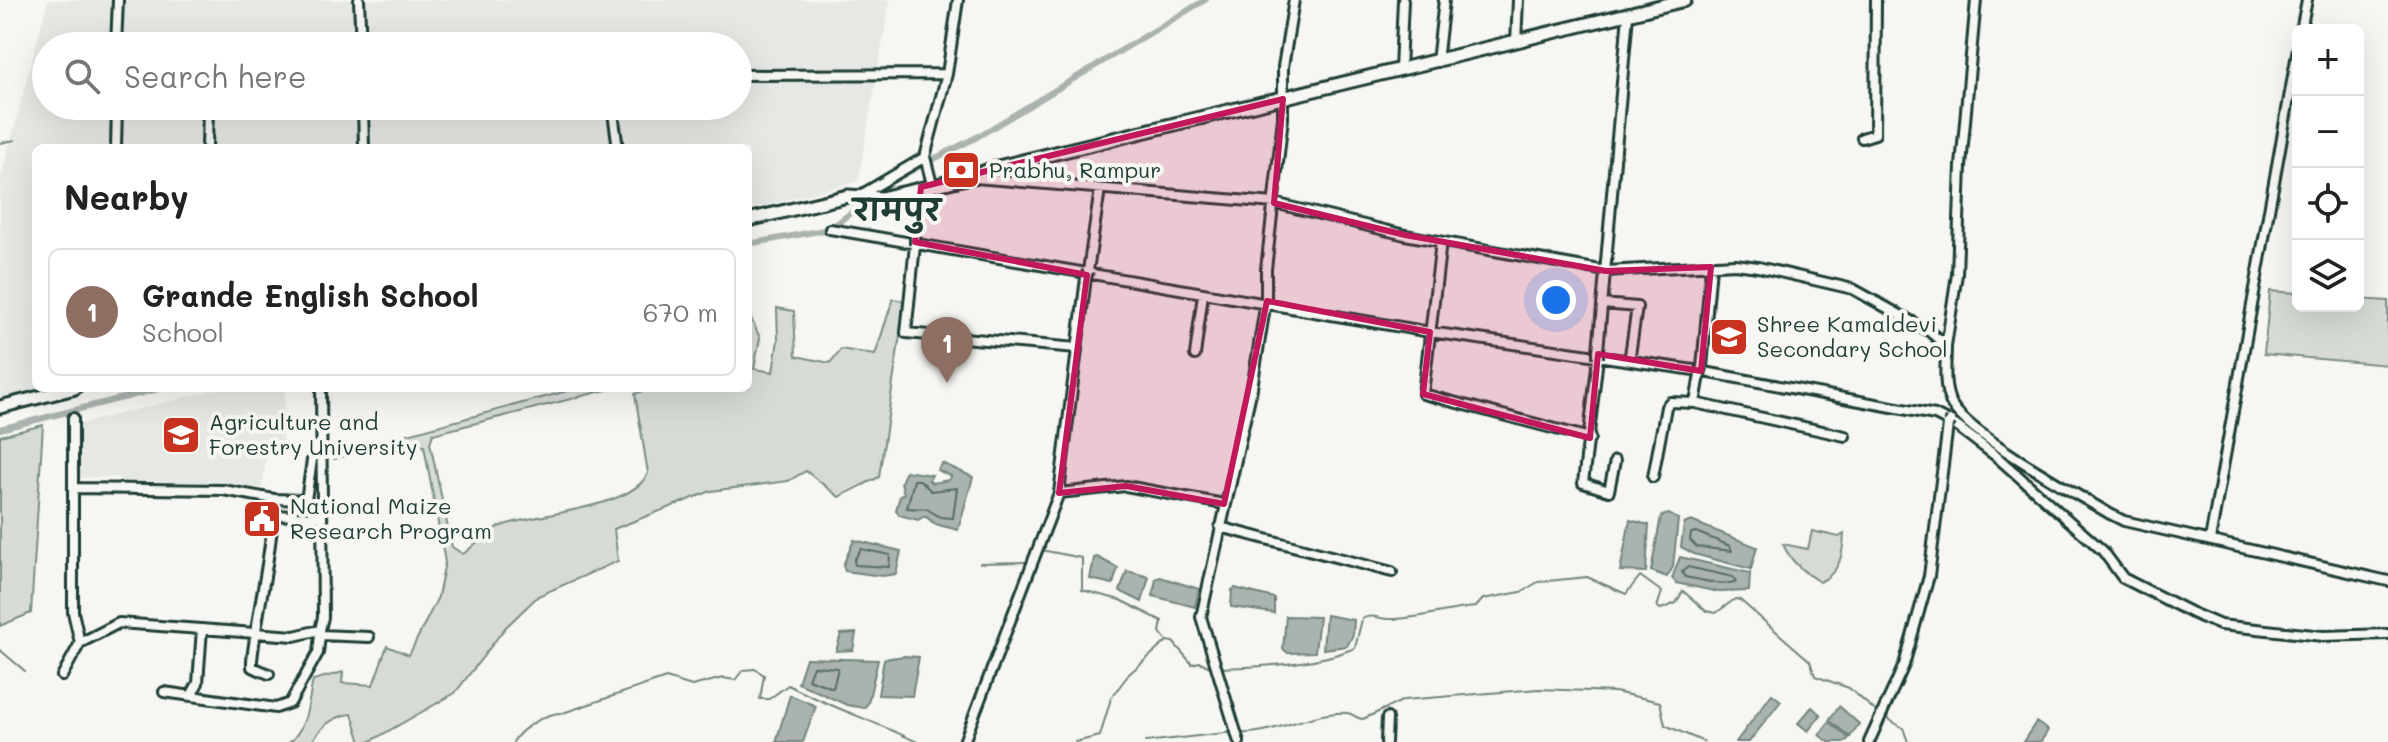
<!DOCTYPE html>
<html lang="en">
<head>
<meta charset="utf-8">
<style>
	body { margin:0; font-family:Mali,"Playpen Sans Deva",sans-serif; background:#f2f2f2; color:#222 }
	.controls { position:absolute; right:24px; top:24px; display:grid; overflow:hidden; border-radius:12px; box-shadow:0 8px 32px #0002 }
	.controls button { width:72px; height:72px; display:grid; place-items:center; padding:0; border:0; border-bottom:2px solid #e0e0e0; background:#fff; color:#222; font:40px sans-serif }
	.you { position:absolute; left:1556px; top:300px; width:28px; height:28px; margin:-20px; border:6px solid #fff; border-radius:50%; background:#1a73e8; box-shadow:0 0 0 12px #1a73e833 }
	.badge { display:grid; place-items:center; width:52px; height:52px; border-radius:50%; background:#0f766e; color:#fff; font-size:26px; font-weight:700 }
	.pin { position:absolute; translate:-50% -66px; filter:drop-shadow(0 2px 4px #0008) }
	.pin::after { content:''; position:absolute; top:42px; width:28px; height:24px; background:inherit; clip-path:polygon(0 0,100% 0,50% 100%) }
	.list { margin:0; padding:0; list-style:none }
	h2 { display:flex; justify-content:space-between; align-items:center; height:104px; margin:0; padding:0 32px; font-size:34px }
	h2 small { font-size:26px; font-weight:400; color:#767676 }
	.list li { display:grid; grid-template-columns:52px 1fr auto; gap:24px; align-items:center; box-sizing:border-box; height:128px; margin:0 16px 16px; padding:0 16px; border:2px solid #e0e0e0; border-radius:12px }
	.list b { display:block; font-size:30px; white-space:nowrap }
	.list p { margin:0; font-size:26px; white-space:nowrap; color:#767676 }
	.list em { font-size:26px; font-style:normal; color:#767676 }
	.icon { flex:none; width:44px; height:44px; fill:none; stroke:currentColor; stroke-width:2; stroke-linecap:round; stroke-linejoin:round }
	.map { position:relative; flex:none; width:2388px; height:742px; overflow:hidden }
	.search { position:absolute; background:#fff; box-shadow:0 8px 32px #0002; left:32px; top:32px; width:720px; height:88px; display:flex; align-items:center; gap:20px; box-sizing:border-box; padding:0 28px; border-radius:44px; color:#767676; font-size:30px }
	.panel { position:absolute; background:#fff; box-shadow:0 8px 32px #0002; left:32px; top:144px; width:720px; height:248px; border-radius:12px }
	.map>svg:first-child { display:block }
</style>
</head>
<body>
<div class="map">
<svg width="2388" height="742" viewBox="0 0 2388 742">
	<rect width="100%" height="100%" fill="#f6f6f2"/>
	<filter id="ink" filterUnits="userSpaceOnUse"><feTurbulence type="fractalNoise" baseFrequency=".0125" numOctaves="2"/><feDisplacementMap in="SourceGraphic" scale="16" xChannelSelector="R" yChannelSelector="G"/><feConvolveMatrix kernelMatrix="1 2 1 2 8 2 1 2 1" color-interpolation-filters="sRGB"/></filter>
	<g filter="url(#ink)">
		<!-- built -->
		<path fill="#e6e8e4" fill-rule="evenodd" d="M48 0H890L858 181 748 210V148H36V388H70L0 406V181ZM46 46H738V106H46Z
			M222 388H285L282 446 268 445 262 488 200 487 199 482 119 481 118 477 78 478 79 424Z"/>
		<!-- green -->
		<path fill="#d6dbd6" stroke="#7a8c85" stroke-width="2" d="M2270 291 2298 293V306H2358V299L2388 301V365L2264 354Z
			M893 299 905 301 879 477 839 497 806 471 788 481 711 491 614 529 618 561 538 596 505 628 455 693 369 742H361L352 714C333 716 321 726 312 742H290C308 725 308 703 313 680L343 672 342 683 373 685 387 646 409 655 438 597 445 562 424 446 412 439 334 459V454L578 388H614L433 434 430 443 452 547 463 554C475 546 483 533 498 527 533 513 632 510 648 473L635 394 649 388H748V312L760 338 754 369 773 372 778 340 777 308 794 311 796 356 830 363 841 349 875 355Z
			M43 425 31 613 0 626V436Z
			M1812 531 1839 537 1844 534C1843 555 1840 572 1820 582 1804 573 1790 561 1783 544L1808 549Z"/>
		<!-- water -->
		<path fill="#aab3ae" stroke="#72847d" stroke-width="2" d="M942 463 973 477 958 530 935 524 925 516 918 520 899 515 896 510 900 496 904 494 901 482 906 471 932 475 929 480 932 483 949 480 951 476 937 470Z
			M1669 514 1678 519 1673 567 1667 577 1651 571 1661 516Z
			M1630 520 1649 525 1646 572 1620 571Z
			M1691 521 1757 547 1751 569 1694 554 1681 547 1684 524Z
			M854 540 901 551 896 574 882 576 845 571 843 565Z
			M1097 557 1118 568 1113 584 1090 579 1094 558Z
			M1680 557 1750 573 1749 591 1719 592 1676 583 1672 578Z
			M1127 571 1149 577 1142 602 1120 591Z
			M1160 577 1199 589 1195 607 1153 596 1156 579Z
			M1235 588 1274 598V613L1231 607 1232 590Z
			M1326 615 1354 620 1353 635 1347 646 1323 649Z
			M1286 616 1319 617 1315 652 1288 653 1283 649Z
			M856 633 853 650 836 651 841 634Z
			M904 656 919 657 912 696 878 695 884 659Z
			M806 658 878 660 868 703 864 708 847 705 798 683Z
			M1772 694 1781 701 1749 742H1736Z
			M790 695 816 706 803 742H776Z
			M1839 706 1859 724 1850 737 1829 720Z
			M1812 707 1821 715 1808 731 1798 723Z
			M1829 722 1849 738 1845 742H1829L1819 735Z
			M2036 722 2048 730 2041 742H2023Z"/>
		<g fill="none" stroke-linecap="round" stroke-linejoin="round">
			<!-- shore -->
			<path stroke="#576c65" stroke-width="2" d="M914 480H920L931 491 957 488 953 518 940 517 927 509 907 508Z
				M1696 532 1730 546 1732 551 1697 547 1690 540 1691 533Z
				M861 549 890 555 889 567 855 565 854 560Z
				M1688 567 1733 577 1736 582 1721 584 1685 577 1682 572Z
				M813 666 838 668 833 688 808 679Z"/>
			<!-- stream -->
			<path stroke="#72847d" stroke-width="2" d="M0 143 15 140
				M1041 550 1082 558V590L1120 600 1162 621 1160 632 1166 640
				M980 563 1026 562
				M0 650 25 671
				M1222 668C1264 666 1315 665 1355 648L1362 619C1371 614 1377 618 1387 619 1417 620 1445 609 1476 607L1483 599 1521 592 1538 582 1587 577 1626 594 1640 576 1662 592 1657 607 1661 609 1676 603 1683 591 1706 611 1716 613 1735 599 1740 600 1810 661 1815 676 1849 688 1879 714
				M1885 717 1903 728 1908 742
				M1240 733C1270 736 1315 710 1347 713 1353 713 1356 719 1363 719L1404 700 1538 689 1615 692 1660 702 1665 725 1704 742
				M513 742C521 728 547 712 563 713L666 678 692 686 723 678 735 680 743 670 755 669 764 675 760 699H769L788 685C830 707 874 721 917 742
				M1075 742 1100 736 1111 698 1129 674 1167 641 1173 642 1192 664 1200 662 1214 669
				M1145 742 1234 732"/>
			<!-- canal -->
			<path stroke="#aab3ae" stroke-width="6" d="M748 244 830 229 891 181 977 137 1205 0
				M0 429 162 388"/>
			<!-- minor casing -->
			<g stroke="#1f3d34" stroke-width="14">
				<path id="minor" d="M359 0 361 46
					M2301 30 2307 0
					M1516 42 1518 0
					M116 46 118 0
					M1437 62 1444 0
					M1400 70 1403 0
					M738 75 947 74
					M363 106 364 148
					M612 106 618 148
					M1862 138 1875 134 1876 0
					M116 148 117 106
					M207 148 208 106
					M975 178 1274 203 1405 235 1606 271 1735 264 1758 267 1853 289 1929 331 1946 346C1946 363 1943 385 1950 401 1962 432 2077 494 2110 514L2124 521 2388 581
					M932 184 925 157 947 74 958 0
					M859 196 925 157
					M830 229 1430 332 1694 370 1935 415 1955 425 1997 457 2103 551 2123 578 2192 613 2220 625 2323 636 2388 634
					M915 238 921 187
					M1441 242 1423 394 1590 438
					M915 245 906 333 1077 348
					M1088 271 1100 189
					M1603 304 1637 307 1630 355
					M1946 346 1957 274 1961 166 1976 0
					M1598 351 1628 15
					M1195 355 1203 294
					M1598 358 1583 483 1609 491 1615 461
					M1702 367 1711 267
					M1700 375 1695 403 1845 436
					M312 460 306 500 316 517
					M1653 477 1666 407 1670 402 1695 403
					M73 488 223 490 274 499C272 554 258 606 252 660V667L269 674
					M1059 493 1126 486 1224 504
					M274 499 306 500
					M274 515 317 517
					M1220 527 1392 572
					M2210 540 2298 48
					M320 630V635L369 637
					M80 643 119 623 294 636 320 630 323 617 321 388
					M62 676 80 643 73 612V418
					M164 692 276 708 290 703 318 653 320 635
					M192 694 198 683 202 629
					M964 742 1059 493 1086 278
					M1239 742 1201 617 1252 388 1266 301V269L1283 118V67L1294 0
					M1386 742 1387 718
					M1869 742 1904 665 1929 576 1948 425"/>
			</g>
			<!-- major casing -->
			<g stroke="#1f3d34" stroke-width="17">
				<path id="major" d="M748 220 848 196 881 198 971 177 994 168 1685 0
					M0 407 75 388"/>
			</g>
			<!-- minor -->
			<use href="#minor" stroke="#f6f6f2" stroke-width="8"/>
			<!-- major -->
			<use href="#major" stroke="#f6f6f2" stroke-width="11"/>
			<!-- minor-bridge casing -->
			<g stroke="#1f3d34" stroke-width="14" stroke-linecap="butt">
				<path id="minor-bridge" d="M915 245V238
					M1086 278 1088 271
					M1598 358V351
					M1700 375 1702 367
					M1948 425 1951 421"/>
			</g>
			<!-- minor-bridge -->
			<use href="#minor-bridge" stroke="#f6f6f2" stroke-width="8"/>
		</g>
	</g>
	<!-- marked area -->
	<path fill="#c2185b" fill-opacity="0.2" stroke="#c2185b" stroke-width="6" stroke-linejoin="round" d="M1283 99 1274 203 1405 235 1606 271 1711 267 1701 371 1598 354 1590 438 1423 394 1430 332 1267 301 1224 504 1126 486 1059 493 1087 275 915 242 921 187Z"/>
	<!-- icons -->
	<defs>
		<g id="bank-square" transform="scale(2)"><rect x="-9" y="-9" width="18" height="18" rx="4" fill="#c8321e" stroke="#f6f6f2"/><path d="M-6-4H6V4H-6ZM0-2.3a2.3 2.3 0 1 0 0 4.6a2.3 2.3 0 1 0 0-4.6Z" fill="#fff"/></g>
		<g id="school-square" transform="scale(2)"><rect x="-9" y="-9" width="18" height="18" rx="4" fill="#c8321e" stroke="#f6f6f2"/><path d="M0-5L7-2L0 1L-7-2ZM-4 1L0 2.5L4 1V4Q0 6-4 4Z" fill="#fff"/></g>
		<g id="university-square" transform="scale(2)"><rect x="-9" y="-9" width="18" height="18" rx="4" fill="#c8321e" stroke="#f6f6f2"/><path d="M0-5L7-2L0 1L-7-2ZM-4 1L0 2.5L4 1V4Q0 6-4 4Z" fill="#fff"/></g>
		<g id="civic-square" transform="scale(2)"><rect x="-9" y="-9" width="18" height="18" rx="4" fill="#c8321e" stroke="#f6f6f2"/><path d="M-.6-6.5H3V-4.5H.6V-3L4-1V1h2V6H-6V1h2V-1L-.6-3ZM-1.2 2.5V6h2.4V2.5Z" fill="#fff"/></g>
	</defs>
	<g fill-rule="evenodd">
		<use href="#bank-square" x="961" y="170"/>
		<use href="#school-square" x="1729" y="337"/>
		<use href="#university-square" x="181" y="435"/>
		<use href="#civic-square" x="262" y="519"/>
	</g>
	<g text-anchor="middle" stroke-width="8" stroke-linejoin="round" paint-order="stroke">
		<!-- poi labels -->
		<g font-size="22" fill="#1f3d34" stroke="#f6f6f2" text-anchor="start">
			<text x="989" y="178">Prabhu, Rampur</text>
			<text x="1757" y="332">Shree Kamaldevi<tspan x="1757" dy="25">Secondary School</tspan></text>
			<text x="209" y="430">Agriculture and<tspan x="209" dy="25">Forestry University</tspan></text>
			<text x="290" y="514">National Maize<tspan x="290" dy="25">Research Program</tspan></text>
		</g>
		<!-- district labels -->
		<g font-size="30" font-weight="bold" fill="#1f3d34" stroke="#f6f6f2">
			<text x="897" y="221">रामपुर</text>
		</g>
	</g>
</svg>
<div class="controls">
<button>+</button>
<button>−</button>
<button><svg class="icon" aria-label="locate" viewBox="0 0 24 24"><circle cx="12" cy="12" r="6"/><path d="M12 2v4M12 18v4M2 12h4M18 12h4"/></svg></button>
<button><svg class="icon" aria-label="layers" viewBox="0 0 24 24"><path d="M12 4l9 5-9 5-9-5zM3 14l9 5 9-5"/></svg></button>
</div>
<div class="you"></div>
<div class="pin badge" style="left:947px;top:383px;background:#8d6e63">1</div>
<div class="search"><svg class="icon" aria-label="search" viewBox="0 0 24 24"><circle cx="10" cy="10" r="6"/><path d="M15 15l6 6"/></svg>Search here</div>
<section class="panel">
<h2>Nearby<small></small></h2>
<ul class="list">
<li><span class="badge" style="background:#8d6e63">1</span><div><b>Grande English School</b><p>School</p></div><em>670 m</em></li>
</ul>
</section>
</div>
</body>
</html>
